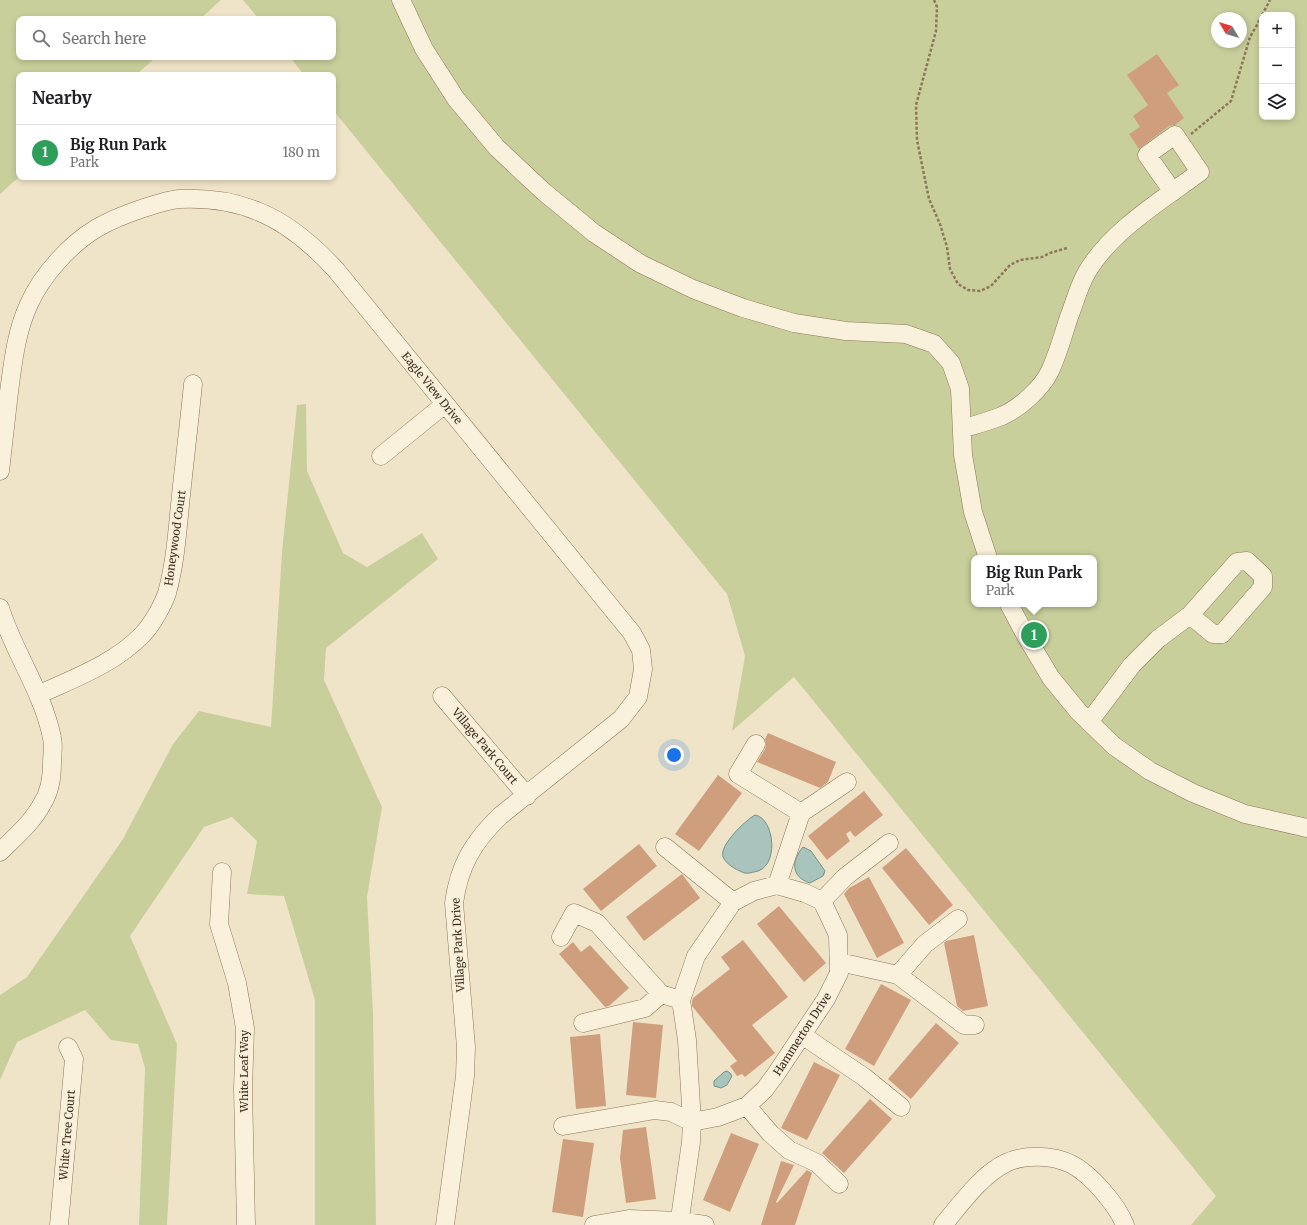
<!DOCTYPE html>
<html lang="en">
<head>
<meta charset="utf-8">
<style>
	body { margin:0; font-family:Merriweather,serif; background:#f6f6f6; color:#202124 }
	.controls { position:absolute; right:12px; top:12px; display:grid; overflow:hidden; border-radius:8px; box-shadow:0 2px 6px #0003 }
	.controls button { width:36px; height:36px; display:grid; place-items:center; padding:0; border:0; border-bottom:1px solid #e0e0e0; background:#fff; color:#202124; font:20px sans-serif }
	.compass { position:absolute; left:1211px; top:12px; width:36px; height:36px; border-radius:50%; background:#fff; box-shadow:0 2px 6px #0003; rotate:308deg }
	.you { position:absolute; left:674px; top:755px; width:14px; height:14px; margin:-10px; border:3px solid #fff; border-radius:50%; background:#1a73e8; box-shadow:0 0 0 6px #1a73e833 }
	.badge { display:grid; place-items:center; width:26px; height:26px; border-radius:50%; background:#111827; color:#fff; font-size:13px; font-weight:700 }
	.pin { position:absolute; translate:-50% -50%; border:2px solid #fff; box-shadow:0 1px 4px #0006 }
	.popup { position:absolute; left:971px; top:555px; width:126px; height:52px; box-sizing:border-box; display:grid; place-content:center; border-radius:8px; background:#fff; filter:drop-shadow(0 1px 3px #0005); font-size:13px; white-space:nowrap; color:#757577 }
	.popup b { font-size:15px; color:#202124 }
	.popup::after { content:''; position:absolute; left:50%; top:100%; margin-left:-8px; border:8px solid transparent; border-top-color:#fff }
	.list { margin:0; padding:0; list-style:none }
	h2 { display:flex; justify-content:space-between; align-items:center; height:52px; margin:0; padding:0 16px; font-size:17px }
	h2 small { font-size:13px; font-weight:400; color:#757577 }
	.list li { display:grid; grid-template-columns:26px 1fr auto; gap:12px; align-items:center; box-sizing:border-box; height:56px; padding:0 16px; border-top:1px solid #e0e0e0 }
	.list b { display:block; font-size:15px; white-space:nowrap }
	.list p { margin:0; font-size:13px; white-space:nowrap; color:#757577 }
	.list em { font-size:13px; font-style:normal; color:#757577 }
	.icon { flex:none; width:22px; height:22px; fill:none; stroke:currentColor; stroke-width:2; stroke-linecap:round; stroke-linejoin:round }
	.map { position:relative; flex:none; width:1307px; height:1225px; overflow:hidden }
	.search { position:absolute; background:#fff; box-shadow:0 2px 6px #0003; left:16px; top:16px; width:320px; height:44px; display:flex; align-items:center; gap:10px; box-sizing:border-box; padding:0 14px; border-radius:8px; color:#757577; font-size:15px }
	.panel { position:absolute; background:#fff; box-shadow:0 2px 6px #0003; left:16px; top:72px; width:320px; height:108px; border-radius:8px }
	.map>svg:first-child { display:block }
</style>
</head>
<body>
<div class="map">
<svg width="1307" height="1225" viewBox="0 0 1307 1225">
	<rect width="100%" height="100%" fill="#f0e4c8"/>
	<!-- green -->
	<path fill="#c9cf9b" fill-rule="evenodd" d="M0 0H221L200 19H19V57H156L136 75H19V177L0 194Z
		M243 0H1307V1225H1191L1216 1196 794 677 732 731 745 656 727 594 333 110V75H304L290 57H333V19H259ZM1262 15H1292V117H1262ZM1217 18H1241V42H1217ZM974 558H1094V604H974Z
		M306 404 307 471 343 553 367 567 422 533 438 559 326 648 324 680 382 807 367 897 373 1013 376 1225H315V1000L284 896 247 894 257 841 232 817 204 827 130 936 177 1044 167 1225H139L145 1068 138 1044 111 1040 85 1010 17 1042 0 1080V995L27 977 123 839 173 744 199 711 271 727 282 552 297 405Z"/>
	<!-- water -->
	<path fill="#a9c4bc" stroke="#6f938a" d="M755 815C775 818 780 869 754 872 750 873 746 874 742 872 735 869 726 864 723 857 719 845 746 820 755 815Z
		M803 847 811 851 825 871 823 876 810 883C791 877 791 861 803 847Z
		M727 1071 730 1073 732 1076 727 1085 721 1088 714 1086V1081L724 1072Z"/>
	<!-- building -->
	<path fill="#cf9f7d" d="M1157 54 1179 85 1167 93 1184 118 1175 125 1169 126 1139 149 1129 134 1140 127 1133 116 1148 105 1127 75Z
		M768 733 836 762 828 782 820 788 757 762 765 749 766 745 765 739Z
		M718 775 742 793 699 851 675 834Z
		M864 791 883 815 855 837 850 831 846 834 850 841 827 860 808 836Z
		M639 844 657 866 601 911 583 889Z
		M906 848 953 905 929 925 882 868Z
		M682 874 700 898 644 941 626 917Z
		M869 877 904 943 877 958 844 894 849 888Z
		M779 906 826 963 804 982 757 924Z
		M974 935 988 1006 963 1011 957 1006 944 943 946 941Z
		M743 940 788 997 752 1025 775 1053 745 1077 742 1074 737 1076 730 1066 737 1061 692 1006V1001L693 998 730 969 721 957Z
		M573 942 581 952 590 945 629 988 609 1006 605 1007 559 954Z
		M881 984 911 1000 874 1066 845 1049Z
		M633 1022 663 1025 656 1098 626 1095Z
		M936 1023 959 1043 911 1099 888 1079Z
		M600 1034 606 1106 576 1109 570 1037Z
		M814 1062 840 1075 807 1140 781 1128Z
		M870 1099 892 1119 844 1173 822 1153Z
		M646 1127 656 1199 626 1203 620 1158 623 1130Z
		M731 1133 759 1144 730 1212 703 1200Z
		M563 1139 594 1143 583 1217 552 1212Z
		M781 1161 794 1165 776 1202 777 1203 807 1170 812 1173 795 1225H761Z"/>
	<g fill="none" stroke-linecap="round" stroke-linejoin="round">
		<!-- minor casing -->
		<g stroke="#8d765c" stroke-width="19">
			<path id="minor" d="M401 0 424 49 456 99 497 148 544 192 594 233 641 264 693 289 743 308 794 323 846 331 906 334 934 344 951 363 960 389 963 455 973 512 988 558
				M962 429C975 425 989 421 1002 416 1020 408 1042 388 1050 371 1058 354 1063 335 1069 317 1075 302 1079 285 1087 272 1111 231 1162 200 1200 172L1175 135 1147 155 1173 192
				M381 456 445 404
				M0 471C3 444 6 418 9 392 13 362 16 332 29 304 42 275 70 244 97 228 111 220 126 214 141 209 153 205 167 200 180 199 205 198 233 201 257 211 288 223 314 246 336 270L632 633 641 650 643 669 638 697 621 719 500 816C473 842 459 866 454 903L466 1047 465 1076 445 1225
				M1009 604 1026 636 1051 678 1078 711 1114 746 1150 771 1193 793 1245 814 1307 828
				M0 608C14 653 43 692 52 738 54 746 52 755 52 763 52 777 50 792 42 804 32 823 15 837 0 852
				M38 695C74 678 114 664 142 635 152 625 163 605 167 593 175 564 177 535 180 505 184 465 189 425 193 384
				M442 696 527 796
				M1089 722 1132 665 1158 639 1190 615 1237 562 1247 561 1263 576V587L1222 634H1213L1190 615
				M756 744 738 774 801 813
				M665 847 733 902
				M222 872 219 924 237 983 245 1028 243 1089 246 1225
				M777 885 801 813 847 782
				M822 901 845 877 889 843
				M561 937 574 913 597 923 661 994 681 1000
				M839 962 898 975 964 1025H975
				M898 975 925 944 958 919
				M583 1023 645 1008 661 994
				M802 1035 864 1077 901 1107
				M747 1106 770 1133 789 1150 817 1163 839 1184
				M692 1122 718 1117 747 1106 765 1089 776 1074 826 999 839 973 838 935 822 901
				M563 1126 655 1110 671 1112 692 1122
				M59 1225 74 1059 68 1047
				M594 1225 629 1219 679 1221 705 1225
				M679 1225 691 1142 692 1122 687 1040 681 1000 696 956 733 902 754 891 777 885 805 893 822 901
				M943 1225C960 1205 982 1174 1006 1163 1024 1154 1053 1155 1071 1164 1091 1174 1117 1205 1125 1225"/>
		</g>
		<!-- path -->
		<path stroke="#8d765c" stroke-width="2.5" stroke-dasharray="3 2" stroke-linecap="butt" d="M934 0 937 7 936 31 916 105 917 140 929 199 940 224 947 247 950 269 958 284 968 290 980 291 991 286 1010 265 1020 260 1042 257 1050 253 1067 248
			M1262 15 1270 0
			M1191 134 1231 101 1250 37 1257 25 1262 15"/>
		<!-- minor -->
		<use href="#minor" stroke="#faf1dc" stroke-width="18"/>
	</g>
	<g text-anchor="middle" stroke-width="3" stroke-linejoin="round" paint-order="stroke">
		<!-- street labels -->
		<g font-size="11" fill="#3d2e20" stroke="#f7eed8">
			<text transform="translate(432 388) rotate(51)" y="4">Eagle View Drive</text>
			<text transform="translate(175 538) rotate(-82)" y="4">Honeywood Court</text>
			<text transform="translate(485 746) rotate(50)" y="4">Village Park Court</text>
			<text transform="translate(458 945) rotate(-93)" y="4">Village Park Drive</text>
			<text transform="translate(802 1034) rotate(-57)" y="4">Hammerton Drive</text>
			<text transform="translate(244 1071) rotate(-90)" y="4">White Leaf Way</text>
			<text transform="translate(67 1135) rotate(-85)" y="4">White Tree Court</text>
		</g>
	</g>
</svg>
<div class="controls">
<button>+</button>
<button>−</button>
<button><svg class="icon" aria-label="layers" viewBox="0 0 24 24"><path d="M12 4l9 5-9 5-9-5zM3 14l9 5 9-5"/></svg></button>
</div>
<svg class="compass" viewBox="-18 -18 36 36"><path d="M0-13l5 13h-10z" fill="#e53935"/><path d="M0 13l5-13h-10z" fill="#757577"/></svg>
<div class="you"></div>
<div class="pin badge" style="left:1034px;top:635px;background:#2e9e5b">1</div>
<div class="popup"><b>Big Run Park</b>Park</div>
<div class="search"><svg class="icon" aria-label="search" viewBox="0 0 24 24"><circle cx="10" cy="10" r="6"/><path d="M15 15l6 6"/></svg>Search here</div>
<section class="panel">
<h2>Nearby<small></small></h2>
<ul class="list">
<li><span class="badge" style="background:#2e9e5b">1</span><div><b>Big Run Park</b><p>Park</p></div><em>180 m</em></li>
</ul>
</section>
</div>
</body>
</html>
